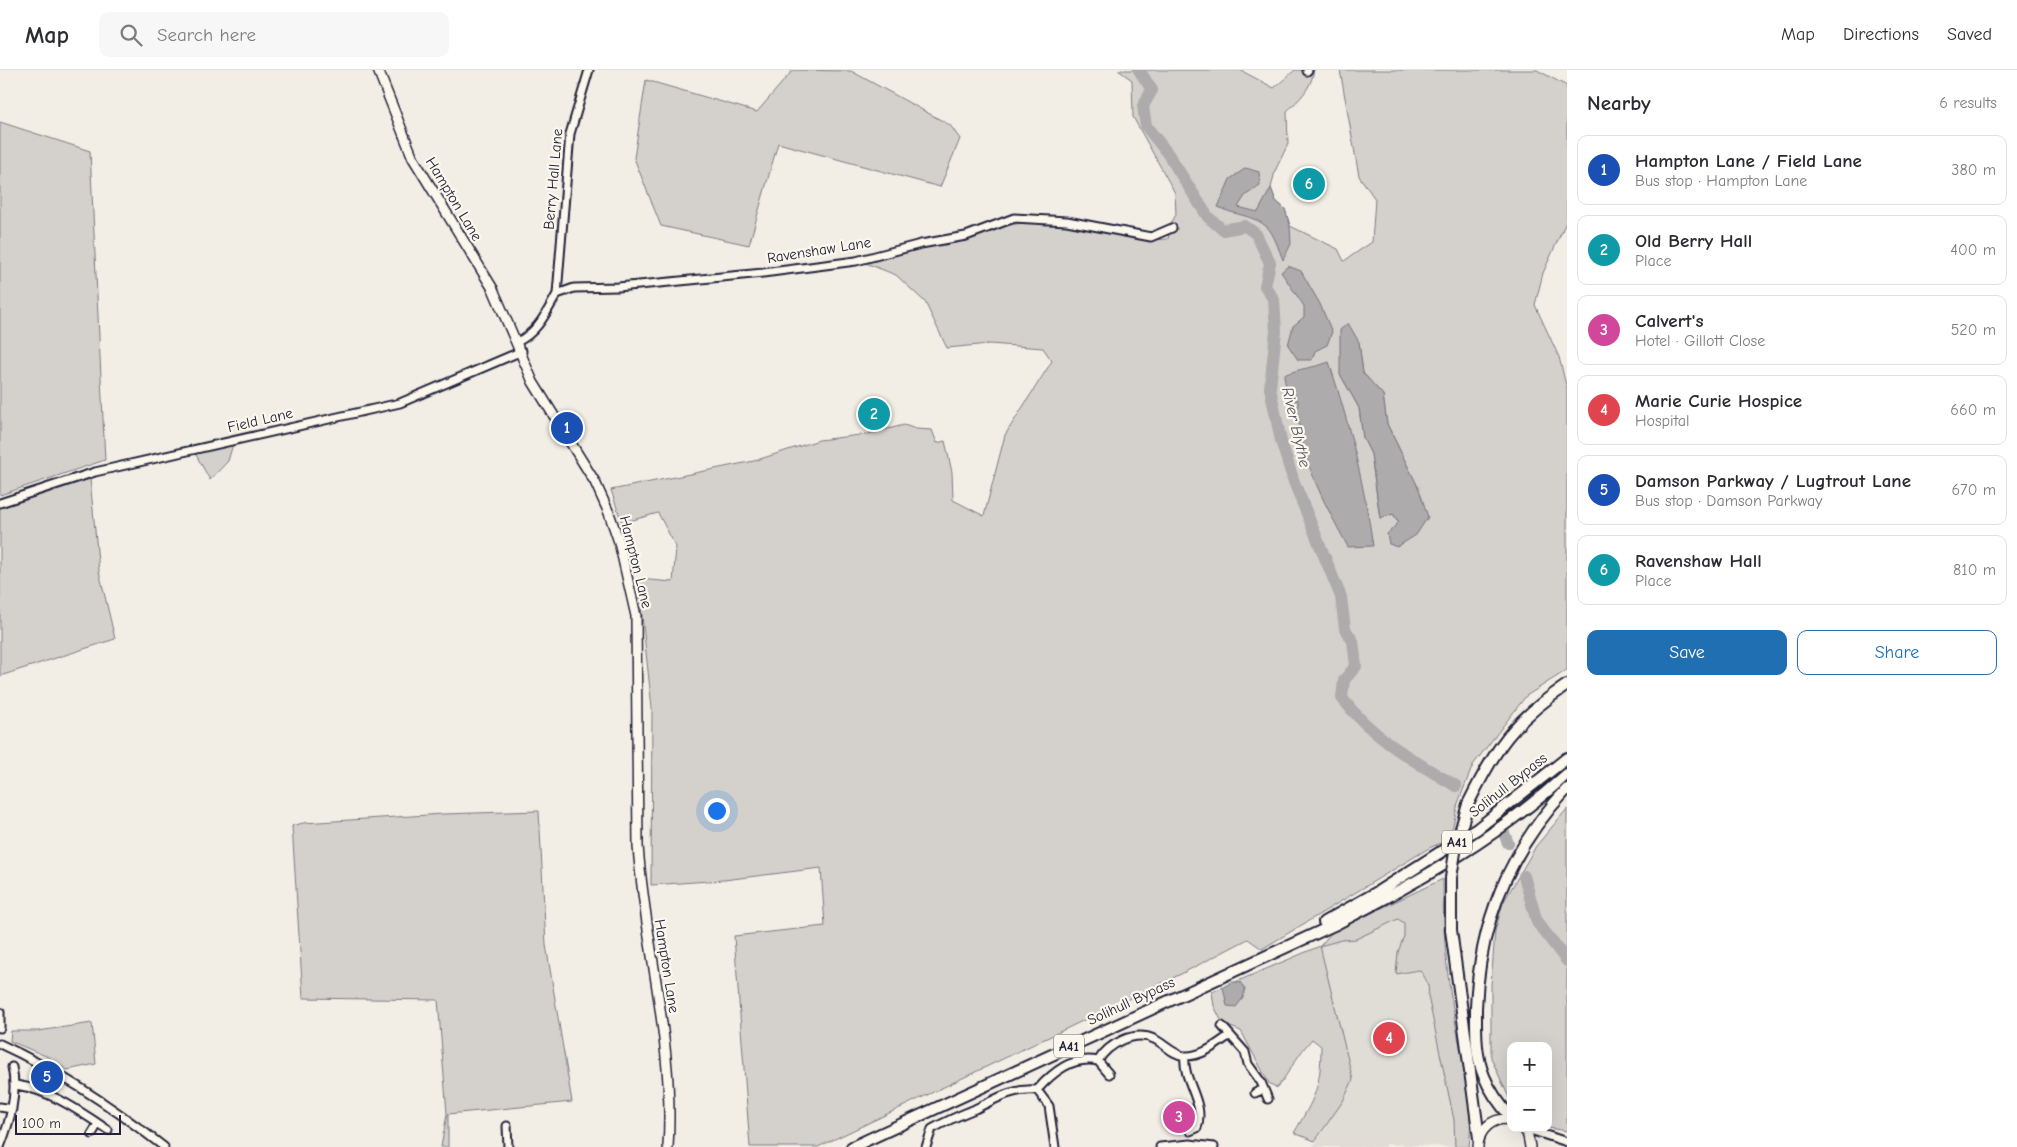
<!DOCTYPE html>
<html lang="en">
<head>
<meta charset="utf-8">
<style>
	body { margin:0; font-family:"Comic Neue",sans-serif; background:#f7f7f7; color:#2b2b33 }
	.controls { position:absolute; right:15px; bottom:15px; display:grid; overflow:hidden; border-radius:10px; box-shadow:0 5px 20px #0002 }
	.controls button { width:45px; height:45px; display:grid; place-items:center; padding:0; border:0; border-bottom:1px solid #e1e1e2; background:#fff; color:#2b2b33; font:25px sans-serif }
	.scale { position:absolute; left:15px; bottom:12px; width:106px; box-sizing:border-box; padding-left:5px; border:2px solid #22223b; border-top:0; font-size:14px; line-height:18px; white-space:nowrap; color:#22223b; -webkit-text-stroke:4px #fbf7ec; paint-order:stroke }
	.you { position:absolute; left:716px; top:740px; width:18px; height:18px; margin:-12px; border:4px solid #fff; border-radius:50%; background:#1a73e8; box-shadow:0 0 0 8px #1a73e833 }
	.badge { display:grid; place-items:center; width:32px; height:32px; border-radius:50%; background:#1f6fb2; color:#fff; font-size:16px; font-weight:700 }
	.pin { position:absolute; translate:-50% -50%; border:2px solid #fff; box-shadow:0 1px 5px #0006 }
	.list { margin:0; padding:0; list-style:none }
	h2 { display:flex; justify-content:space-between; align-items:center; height:65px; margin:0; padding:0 20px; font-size:21px }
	h2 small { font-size:16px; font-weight:400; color:#7c7c81 }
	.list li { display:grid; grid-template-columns:32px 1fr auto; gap:15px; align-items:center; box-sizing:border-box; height:70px; margin:0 10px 10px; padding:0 10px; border:1px solid #e1e1e2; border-radius:10px }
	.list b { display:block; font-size:19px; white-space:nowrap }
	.list p { margin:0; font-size:16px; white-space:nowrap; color:#7c7c81 }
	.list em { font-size:16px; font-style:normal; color:#7c7c81 }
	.actions { display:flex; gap:10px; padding:15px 20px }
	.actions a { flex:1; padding:11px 0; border:1px solid #1f6fb2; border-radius:10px; text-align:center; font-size:18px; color:#1f6fb2 }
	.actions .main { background:#1f6fb2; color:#fff }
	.icon { flex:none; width:28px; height:28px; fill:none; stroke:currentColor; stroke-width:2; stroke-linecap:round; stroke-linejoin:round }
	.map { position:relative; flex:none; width:1567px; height:1077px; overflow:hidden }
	header { display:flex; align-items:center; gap:30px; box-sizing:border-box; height:70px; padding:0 25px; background:#fff; border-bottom:1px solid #e1e1e2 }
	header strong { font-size:24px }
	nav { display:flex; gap:28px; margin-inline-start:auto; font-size:18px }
	.search { width:350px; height:45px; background:#f7f7f7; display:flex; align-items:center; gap:12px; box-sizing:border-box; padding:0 18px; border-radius:10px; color:#7c7c81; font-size:19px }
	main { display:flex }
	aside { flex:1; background:#fff }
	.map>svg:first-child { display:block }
</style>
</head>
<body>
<header>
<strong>Map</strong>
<div class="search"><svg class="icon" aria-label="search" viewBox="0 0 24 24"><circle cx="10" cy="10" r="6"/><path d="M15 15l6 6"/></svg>Search here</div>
<nav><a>Map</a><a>Directions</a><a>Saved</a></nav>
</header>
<main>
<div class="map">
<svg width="1567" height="1077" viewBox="0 0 1567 1077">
	<rect width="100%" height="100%" fill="#f2eee5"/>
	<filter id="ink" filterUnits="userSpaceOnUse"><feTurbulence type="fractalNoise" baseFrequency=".02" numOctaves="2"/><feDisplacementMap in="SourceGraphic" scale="10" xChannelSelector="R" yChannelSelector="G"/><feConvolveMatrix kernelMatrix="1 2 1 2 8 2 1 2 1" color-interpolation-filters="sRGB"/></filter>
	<g filter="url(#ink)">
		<!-- built -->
		<path fill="#e0dcd6" d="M1398 849 1404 853V866L1398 882 1401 905 1419 900 1424 905 1429 919 1428 926 1454 1050 1455 1077 1386 1074 1385 1077H1313L1353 1010 1320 876 1341 870 1356 869Z"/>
		<!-- green -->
		<path fill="#d4d1cc" stroke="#7b7a84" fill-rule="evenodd" d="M793 0 851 1 950 55 960 69 940 117 778 73 749 175 661 156 634 88 646 10 757 42Z
			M1118 0H1240L1274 18 1295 0H1314C1311 19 1300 29 1287 41L1288 74 1275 101 1271 118 1276 131 1285 139 1290 156 1338 179 1344 191 1372 172 1375 129 1359 106 1340 0H1537L1567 16V150L1543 203 1535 235 1559 287 1567 319V600L1526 626 1473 695 1458 733 1450 769 1429 778 1262 879 1248 869 1181 904 818 1077H750L734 866 825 856 821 798 724 810 651 815 652 638 638 509 673 512 676 477 658 443 622 453 611 420 754 391 819 370 868 364 904 355 916 359 932 360 937 373 945 371 952 402 953 430 984 446 1005 365 1052 291 1043 278 989 274 947 278 925 232 896 205 863 192 990 161C1036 141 1102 162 1150 170L1168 169 1171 153 1176 145 1175 123 1133 47 1132 10ZM1359 272 1363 303 1383 325 1387 354 1419 419 1389 474 1399 453 1393 444 1380 448 1371 384 1363 368 1359 338 1340 304 1342 296Z
			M0 52 90 81 105 390 0 425Z
			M233 374 228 391 210 410 195 383Z
			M90 409 99 501 115 569 0 606V438Z
			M1567 739V1061L1548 1058V976H1511V1032L1491 988V915L1495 861 1503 833 1536 776Z
			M539 741 546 875 572 1032 448 1044V1077H441L447 1044 438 930 303 928 292 756 303 753 443 744Z
			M1443 809C1443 852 1445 896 1453 938 1460 984 1475 1031 1469 1077H1455L1454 1050 1428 926C1430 916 1426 907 1419 900L1396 904 1398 882 1404 866V853L1398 849 1356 869 1341 870 1320 876 1353 1010 1343 1031 1315 1071 1294 1063C1315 1027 1321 1018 1321 976L1312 969C1298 984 1290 1001 1277 1018L1269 1013 1241 961 1223 954 1214 936 1212 922 1320 876 1333 861Z
			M92 953 96 994 67 1000 48 987 10 971 11 961H38Z"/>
		<!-- water -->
		<path fill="#aeabad" stroke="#76747f" d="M1246 98 1259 102 1260 115 1245 126 1238 137 1258 142 1271 118 1276 131 1285 139 1290 156 1291 174 1283 190C1279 180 1274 164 1267 157 1254 145 1233 145 1218 137L1230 109Z
			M1288 196 1301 201 1320 234 1332 262 1327 275 1315 281 1312 290H1298L1288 275 1293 256 1304 247V236L1281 202Z
			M1348 253 1359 272 1363 303 1383 325 1387 354 1419 419 1428 447 1416 465 1397 477 1389 474 1387 464 1399 452 1393 444 1380 448 1371 384 1363 368 1359 338 1340 304V260Z
			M1329 292C1349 353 1364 413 1373 476L1348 477C1324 432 1296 384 1298 330L1288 333 1284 305C1299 298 1314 298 1329 292Z
			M1232 912H1240L1245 919 1243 928 1236 937 1227 936 1223 917Z"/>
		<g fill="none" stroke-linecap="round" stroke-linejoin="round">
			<!-- river -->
			<path stroke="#aeabad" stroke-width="12" d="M1139 0 1152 20 1143 36 1146 56 1168 84 1208 147 1223 160 1245 156 1256 164 1270 193 1265 216 1274 230 1276 261 1270 318 1281 371 1294 412 1341 527 1345 559 1353 571 1356 596 1344 610 1342 628C1372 668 1414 691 1456 716
				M1491 730 1494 738
				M1504 763 1508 773
				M1524 806 1537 852 1567 891"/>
			<!-- minor casing -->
			<g stroke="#22223b" stroke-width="11">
				<path id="minor" d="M1307 1 1308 0
					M557 224 570 64 589 0
					M517 272C538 262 546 243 557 224L574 218 618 217 763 203 856 191 921 174 966 166 1014 148 1067 151 1151 167 1172 158
					M0 433 95 402 400 333 522 281
					M0 942V958
					M1222 956 1245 982 1248 994 1261 1012 1268 1029
					M0 974C59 1001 113 1037 164 1077
					M1185 986C1182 1011 1206 1032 1197 1058L1190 1061
					M1098 991 1109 1004
					M16 1015C50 1020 79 1041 108 1060
					M1037 1020C1053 1002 1072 986 1098 991 1108 974 1134 960 1154 969 1165 974 1173 985 1185 986 1202 987 1217 974 1230 965
					M1255 1023 1264 1019
					M0 1037 12 1039
					M507 1056 508 1077
					M1524 1058 1567 1072
					M92 1064 98 1054
					M0 1077C10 1051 18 1025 12 997
					M926 1077 932 1059C946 1051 960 1045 975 1039 996 1029 1012 1018 1037 1020L1049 1036 1055 1077
					M1160 1077 1190 1074 1214 1077"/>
			</g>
			<!-- major casing -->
			<g stroke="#22223b" stroke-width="12">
				<path id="major" d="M378 0 413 88 493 219 533 312 595 412 609 443 619 472 636 546 638 776C645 876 675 976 668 1077
					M1524 1058 1528 1066 1530 1077
					M1478 1077C1478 1060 1493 1046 1511 1050"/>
			</g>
			<!-- highway casing -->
			<g stroke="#22223b" stroke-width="14">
				<path id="highway" d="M1468 734C1496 677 1513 651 1567 615
					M1451 808V860L1479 1068
					M1324 852 1379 821 1477 759 1567 688
					M1511 1047C1500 1035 1490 1021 1484 1006 1475 984 1476 961 1476 938 1479 855 1509 780 1567 719
					M852 1077 1334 855C1417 813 1498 767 1567 704"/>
			</g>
			<!-- minor -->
			<use href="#minor" stroke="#fbf7ec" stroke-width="7"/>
			<!-- major -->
			<use href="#major" stroke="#fbf7ec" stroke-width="9"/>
			<!-- highway -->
			<use href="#highway" stroke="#fbf7ec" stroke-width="10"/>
			<!-- highway-bridge casing -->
			<g stroke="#22223b" stroke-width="14" stroke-linecap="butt">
				<path id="highway-bridge" d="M1451 808 1456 776 1468 734"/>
			</g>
			<!-- highway-bridge -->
			<use href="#highway-bridge" stroke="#fbf7ec" stroke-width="10"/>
		</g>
	</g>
	<g text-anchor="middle" stroke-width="4.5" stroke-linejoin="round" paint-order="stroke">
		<!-- shield labels -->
		<g fill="#fbf7ec" stroke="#636270" stroke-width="1">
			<rect x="1442" y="760.5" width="30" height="23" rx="4"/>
			<rect x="1054" y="964.5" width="30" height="23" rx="4"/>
		</g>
		<g font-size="14" font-weight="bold" fill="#22223b">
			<text x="1457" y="777">A41</text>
			<text x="1069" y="981">A41</text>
		</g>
		<!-- street labels -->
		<g font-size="15" fill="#22223b" stroke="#fbf7ec">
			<text transform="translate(553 109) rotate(-85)" y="5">Berry Hall Lane</text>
			<text transform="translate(454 129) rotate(59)" y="5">Hampton Lane</text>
			<text transform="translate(819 180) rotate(-9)" y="5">Ravenshaw Lane</text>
			<text transform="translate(260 350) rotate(-13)" y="5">Field Lane</text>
			<text transform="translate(636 492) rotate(76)" y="5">Hampton Lane</text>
			<text transform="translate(1508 715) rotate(-38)" y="5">Solihull Bypass</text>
			<text transform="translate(667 896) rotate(81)" y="5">Hampton Lane</text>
			<text transform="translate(1131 931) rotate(-25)" y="5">Solihull Bypass</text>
		</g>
		<!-- water labels -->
		<g font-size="16" font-style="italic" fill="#535263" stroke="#fbf7ec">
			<text transform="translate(1297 357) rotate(77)" y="6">River Blythe</text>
		</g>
	</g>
</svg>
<div class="controls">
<button>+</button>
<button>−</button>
</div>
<div class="scale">100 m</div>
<div class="you"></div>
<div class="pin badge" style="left:567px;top:358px;background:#1a4fb4">1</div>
<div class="pin badge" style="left:874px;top:344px;background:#0f9aa8">2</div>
<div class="pin badge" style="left:1179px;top:1047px;background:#d1479c">3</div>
<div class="pin badge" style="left:1389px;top:968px;background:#e0444e">4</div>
<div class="pin badge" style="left:47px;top:1007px;background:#1a4fb4">5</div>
<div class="pin badge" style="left:1309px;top:114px;background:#0f9aa8">6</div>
</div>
<aside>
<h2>Nearby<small>6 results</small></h2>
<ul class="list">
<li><span class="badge" style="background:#1a4fb4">1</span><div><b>Hampton Lane / Field Lane</b><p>Bus stop · Hampton Lane</p></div><em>380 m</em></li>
<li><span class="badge" style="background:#0f9aa8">2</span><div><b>Old Berry Hall</b><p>Place</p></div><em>400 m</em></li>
<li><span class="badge" style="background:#d1479c">3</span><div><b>Calvert's</b><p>Hotel · Gillott Close</p></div><em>520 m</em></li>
<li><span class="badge" style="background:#e0444e">4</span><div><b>Marie Curie Hospice</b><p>Hospital</p></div><em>660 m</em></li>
<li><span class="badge" style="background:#1a4fb4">5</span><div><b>Damson Parkway / Lugtrout Lane</b><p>Bus stop · Damson Parkway</p></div><em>670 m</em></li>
<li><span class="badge" style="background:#0f9aa8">6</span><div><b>Ravenshaw Hall</b><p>Place</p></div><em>810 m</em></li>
</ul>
<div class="actions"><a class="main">Save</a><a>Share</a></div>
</aside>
</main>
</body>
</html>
